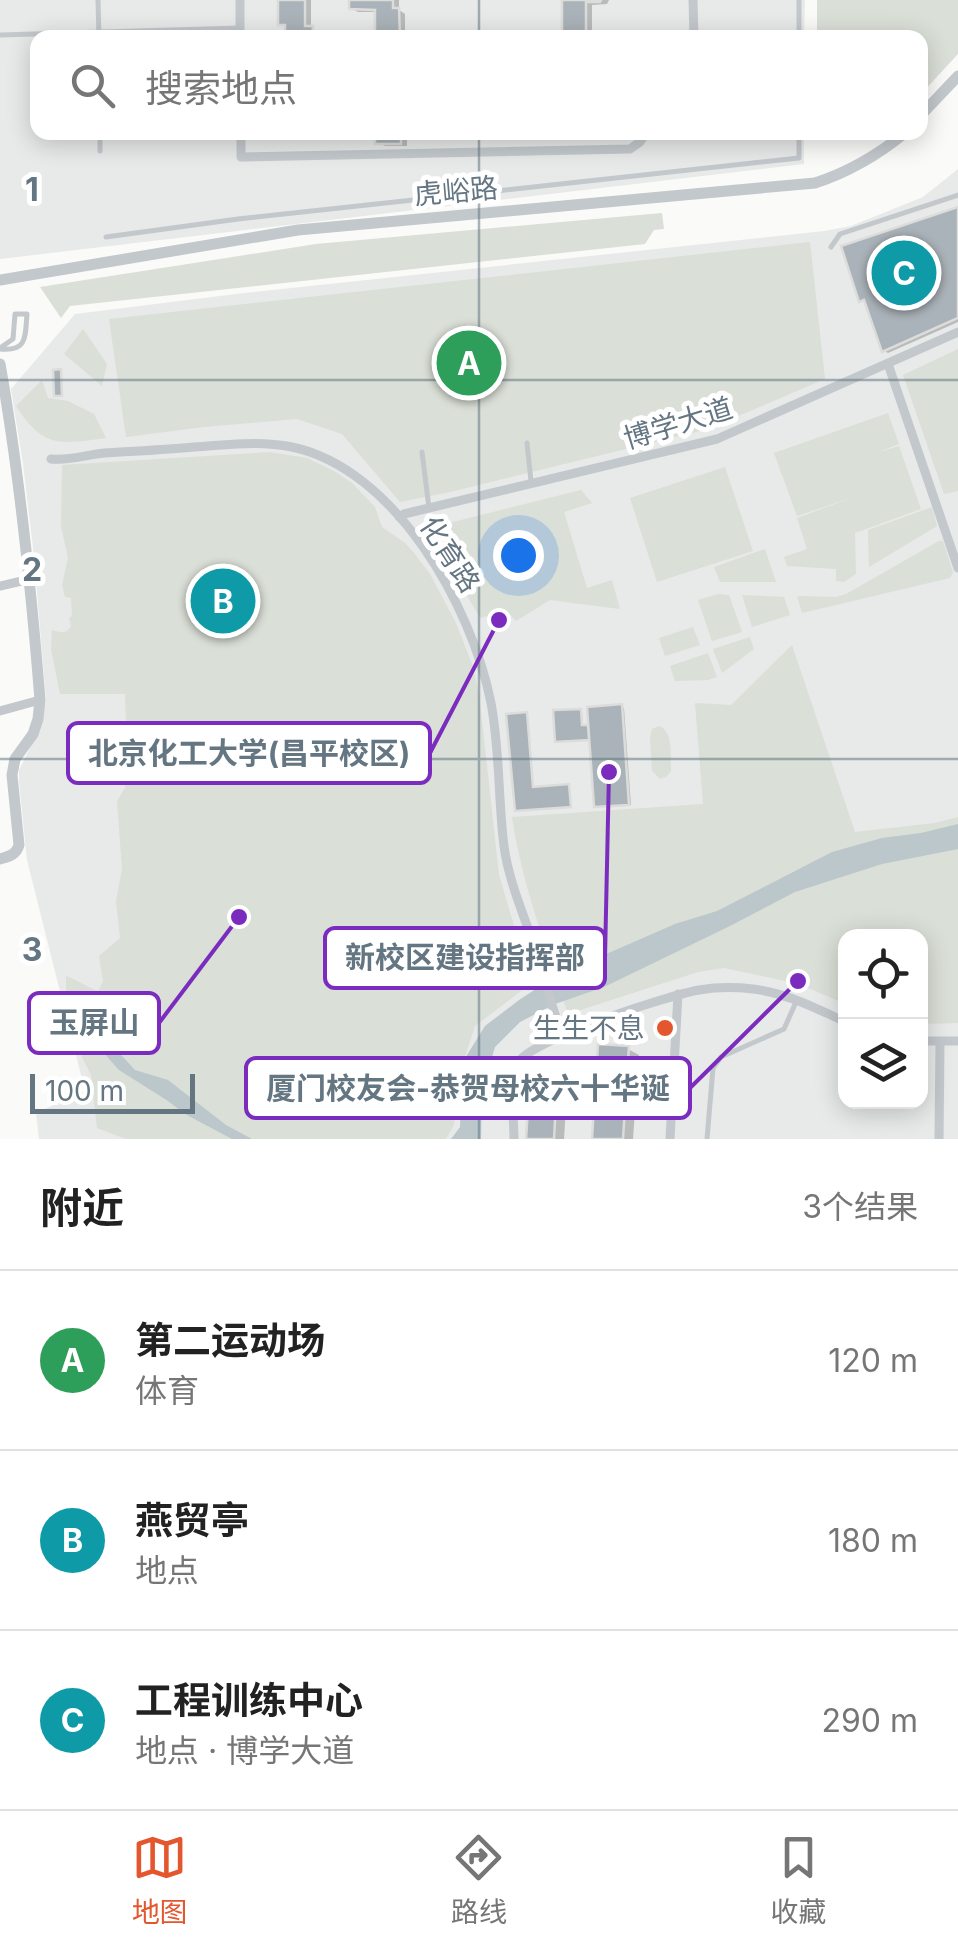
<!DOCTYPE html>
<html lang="zh">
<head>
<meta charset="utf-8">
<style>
	body { margin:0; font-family:Inter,"Noto Sans SC",sans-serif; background:#f2f2f2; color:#222 }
	.controls { position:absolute; right:30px; bottom:30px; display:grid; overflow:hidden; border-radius:20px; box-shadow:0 5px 25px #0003 }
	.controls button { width:90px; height:90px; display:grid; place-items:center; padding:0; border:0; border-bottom:2px solid #e0e0e0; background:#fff; color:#222; font:50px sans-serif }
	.scale { position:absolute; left:30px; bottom:25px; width:165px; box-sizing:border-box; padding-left:10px; border:5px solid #657683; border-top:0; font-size:28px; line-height:35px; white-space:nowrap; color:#657683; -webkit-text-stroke:8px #fff; paint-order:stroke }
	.you { position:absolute; left:518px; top:555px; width:35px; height:35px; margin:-25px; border:8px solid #fff; border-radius:50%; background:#1a73e8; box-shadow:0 0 0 15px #1a73e833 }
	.badge { display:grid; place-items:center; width:65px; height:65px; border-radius:50%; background:#e4572e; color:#fff; font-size:32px; font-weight:700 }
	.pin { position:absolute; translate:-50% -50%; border:5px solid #fff; box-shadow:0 2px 10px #0006 }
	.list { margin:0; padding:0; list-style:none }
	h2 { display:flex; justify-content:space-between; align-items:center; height:130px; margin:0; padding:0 40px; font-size:42px }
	h2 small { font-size:32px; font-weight:400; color:#767676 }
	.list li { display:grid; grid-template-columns:65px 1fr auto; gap:30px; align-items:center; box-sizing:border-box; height:180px; padding:0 40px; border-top:2px solid #e0e0e0 }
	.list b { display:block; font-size:38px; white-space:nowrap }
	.list p { margin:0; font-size:32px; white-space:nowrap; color:#767676 }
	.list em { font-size:32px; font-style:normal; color:#767676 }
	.icon { flex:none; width:55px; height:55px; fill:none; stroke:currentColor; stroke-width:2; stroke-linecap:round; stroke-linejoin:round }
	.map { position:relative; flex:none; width:958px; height:1139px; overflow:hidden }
	.search { position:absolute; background:#fff; box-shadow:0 5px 25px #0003; left:30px; right:30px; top:30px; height:110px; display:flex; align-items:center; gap:25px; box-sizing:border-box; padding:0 35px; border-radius:20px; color:#767676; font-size:38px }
	.sheet { height:670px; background:#fff }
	nav { display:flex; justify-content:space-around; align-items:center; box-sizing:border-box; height:140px; border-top:2px solid #e0e0e0; background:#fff; font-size:28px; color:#767676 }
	nav a { display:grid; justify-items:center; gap:5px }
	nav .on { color:#e4572e }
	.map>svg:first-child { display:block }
</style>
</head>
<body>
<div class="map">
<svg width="958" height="1139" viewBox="0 0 958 1139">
	<rect width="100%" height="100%" fill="#fafaf8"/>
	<!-- built -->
	<path fill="#e8e9e9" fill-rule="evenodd" d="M0 0H805L804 38H38V132H804V164L0 259Z
		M958 169V1139H39L36 1113 85 1091 27 860 19 781V770L42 724 46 700 34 556 23 464 11 389 75 314 236 294 824 231 851 226 923 197ZM846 936H920V1102H846Z"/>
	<!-- green -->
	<path fill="#dadfd7" d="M817 0H958V54L921 94 920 38 817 37Z
		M662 213 664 229 654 230 645 244 70 306 61 318 40 287 316 244Z
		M810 242 825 379 708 429 450 492 400 502 342 434 297 419 204 427 126 437 109 319Z
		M83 329 107 364 102 386 64 354Z
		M958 349V491L944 494 903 375Z
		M42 380 48 398 68 401 94 414 106 438C59 444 44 449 16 406Z
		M888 413 899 444 876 453 899 446 921 509 855 533 856 574 844 582 836 581V569L787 566 784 557 807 549 797 518 854 497 797 516 774 453Z
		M270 452 307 458 334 471 352 483 375 507 382 527 405 543 414 553 430 574 456 623 472 664 479 693 499 875 530 980 525 988 475 1026 458 1078 454 1125 446 1139H126L97 1128 91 1075 79 1051 66 1000V976C78 980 86 987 98 991L103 981 99 956 120 938 116 901 122 869 117 801 125 788 127 747 125 694H60L51 649 52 630C61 633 66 634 71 626L69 618 72 616 71 598 65 597 62 585 68 558 61 526 62 465Z
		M725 467 753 551 657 582 630 498Z
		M581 490 592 503 564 512 587 588 612 580 620 609 550 600 516 621 506 611 480 618 435 540 428 533 429 528Z
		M932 507 937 526 869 567 868 530Z
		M939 541H943L953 572 950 578 802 613 797 596 836 597 846 594Z
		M765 549 776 582H720L714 567Z
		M718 594 729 595 742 632 712 641 698 600Z
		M742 595 784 597 790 615 752 627Z
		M693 627 700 645 665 656 659 638Z
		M750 637 754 649 722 673 713 649Z
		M792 645 855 832 935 823 958 817V1023L921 1024 920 936H846L845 1004 799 984 724 968 698 972 568 1014C547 949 522 885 512 817L703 804 695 703 731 705Z
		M708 653 717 677 708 680 675 681 670 666Z
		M659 726C674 731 670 756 671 771L666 777 660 779 652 771 650 737 652 729Z"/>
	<!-- water -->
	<path fill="#bbc7cb" d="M958 824V849L882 864 795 892 730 926 604 987 555 1004 520 1022 495 1047 482 1091 481 1139H451L460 1127 462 1076 467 1055 485 1026 519 1000 556 976 675 924 717 911 832 852 882 838 921 833Z
		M77 1009 86 1010 98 1030 135 1070 168 1080 226 1125 252 1139H232L185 1114 168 1101 119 1070 102 1051 85 1037 78 1025Z"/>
	<!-- shadow -->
	<path fill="#0003" d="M281 0H311V28L318 32V38H287V27L281 24Z
		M351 0H399V10L405 14V38H378L377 12H358L351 8Z
		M564 0H609L607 4 592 5V38L565 36Z
		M378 132H407V146H385L378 142Z
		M958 209V322L888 353 884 351 866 302 861 300Z
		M622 707 624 708 631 805 599 807 596 806 592 740H557L580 711 582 713 583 728 591 727Z
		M628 1049 639 1055 633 1139H595Z
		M557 1068 568 1074 564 1139H529Z"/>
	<!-- building -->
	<path fill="#aab3b9" stroke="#dcdcda" stroke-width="2.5" d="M278 0H305V26H313L312 38H285V25H278Z
		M349 0H393V8H399L400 38H375V10L349 9Z
		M562 0H601L600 2H586V37H562Z
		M375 132H401V144H375Z
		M958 207V318L882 352 864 300 859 302 841 246Z
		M61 369 62 396H54L53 370Z
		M622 704 629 805 594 807 587 707Z
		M581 709 582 725H588L589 740 555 742 553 710Z
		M527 712 533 787 569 784 571 807 515 811 506 714Z
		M598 1044 629 1046 623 1139H592Z
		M531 1064 558 1065 554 1139H526Z"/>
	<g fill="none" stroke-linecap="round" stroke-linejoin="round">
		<!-- service -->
		<path stroke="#c3c8cc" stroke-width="5" d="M98 0 99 38
			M799 0V38
			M0 35 240 28
			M100 132V151
			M106 237 238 219 799 158V132
			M831 247 840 234 958 195
			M0 348 13 339 15 314H27C25 336 28 352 0 349
			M527 443 531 481
			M422 452 429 508
			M707 1139 713 1068 721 1057 784 1029 796 1002"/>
		<!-- minor -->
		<path stroke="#c3c8cc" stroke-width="9" d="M240 0V38
			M693 0 694 38
			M241 132V157L630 149 640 142 647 132
			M888 364 958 568
			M51 459C69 461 86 455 104 453 134 451 164 450 194 447 227 445 259 440 292 447 396 469 472 607 491 703 500 750 498 799 504 846 509 884 526 919 537 955 545 981 552 1008 562 1034
			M399 517 404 514 717 439 958 332
			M0 586 30 579
			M0 711 40 700
			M920 1041H958
			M514 1139C514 1119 509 1080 518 1063 529 1040 670 995 699 990 717 987 735 987 753 989 787 993 815 1008 846 1022
			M670 1139 678 994
			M939 1139 940 1041"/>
		<!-- tertiary -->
		<path stroke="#c3c8cc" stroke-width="11" d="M920 116 958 76
			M0 280 298 230 815 183C849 172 878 155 906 132
			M0 364C20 476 31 587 40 700L38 719 33 734 15 759 12 775 19 845C16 855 10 856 0 859"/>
	</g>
	<!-- grid -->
	<path fill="none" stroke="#657683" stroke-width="2.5" stroke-opacity="0.55" d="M479 0V38M479 132V1139M0 380H958M0 759H958"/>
	<!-- markers -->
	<circle fill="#e4572e" stroke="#fff" stroke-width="4" cx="665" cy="1028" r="10"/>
	<g text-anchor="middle" stroke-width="10" stroke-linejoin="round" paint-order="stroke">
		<!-- street labels -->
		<g font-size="28" fill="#657683" stroke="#fff">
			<text transform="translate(456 191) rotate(-5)" y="10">虎峪路</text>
			<text transform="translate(678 423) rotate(-17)" y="10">博学大道</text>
			<text transform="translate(450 554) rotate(57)" y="10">化育路</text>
		</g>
		<!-- poi labels -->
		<g font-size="28" fill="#657683" stroke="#fff" text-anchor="end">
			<text x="645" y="1038">生生不息</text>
		</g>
	</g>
	<g font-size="32" text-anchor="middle" font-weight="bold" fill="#657683" stroke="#fff" stroke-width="10" stroke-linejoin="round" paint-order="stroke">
		<text x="32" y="201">1</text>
		<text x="32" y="581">2</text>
		<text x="32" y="961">3</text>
	</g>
	<!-- callouts -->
	<path fill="none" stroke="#7b2cbf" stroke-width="4" d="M499 620L430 753M609 772L605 958M239 917L159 1023M798 981L690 1088"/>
	<g fill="#7b2cbf" stroke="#fff" stroke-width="4">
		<circle cx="499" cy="620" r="10"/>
		<circle cx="609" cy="772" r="10"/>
		<circle cx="239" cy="917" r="10"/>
		<circle cx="798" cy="981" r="10"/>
	</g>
	<g fill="#fff" stroke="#7b2cbf" stroke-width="4">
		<rect x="68" y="723" width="362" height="60" rx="10"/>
		<rect x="325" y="928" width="280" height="60" rx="10"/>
		<rect x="29" y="993" width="130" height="60" rx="10"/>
		<rect x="246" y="1058" width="444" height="60" rx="10"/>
	</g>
	<g font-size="30" text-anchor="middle" font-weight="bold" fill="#657683">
		<text x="249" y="764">北京化工大学(昌平校区)</text>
		<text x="465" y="968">新校区建设指挥部</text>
		<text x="94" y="1033">玉屏山</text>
		<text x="468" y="1099">厦门校友会-恭贺母校六十华诞</text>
	</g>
</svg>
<div class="controls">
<button><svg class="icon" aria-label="locate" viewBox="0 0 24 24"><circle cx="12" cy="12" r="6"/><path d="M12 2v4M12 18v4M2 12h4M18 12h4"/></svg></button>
<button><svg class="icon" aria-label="layers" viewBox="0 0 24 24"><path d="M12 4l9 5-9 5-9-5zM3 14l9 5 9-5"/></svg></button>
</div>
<div class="scale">100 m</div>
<div class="you"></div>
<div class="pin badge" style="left:469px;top:363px;background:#2e9e5b">A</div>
<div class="pin badge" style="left:223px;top:601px;background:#0f9aa8">B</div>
<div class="pin badge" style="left:904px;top:273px;background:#0f9aa8">C</div>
<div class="search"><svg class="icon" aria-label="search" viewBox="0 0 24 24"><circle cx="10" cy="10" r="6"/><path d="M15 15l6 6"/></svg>搜索地点</div>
</div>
<section class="sheet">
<h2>附近<small>3个结果</small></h2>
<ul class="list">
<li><span class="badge" style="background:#2e9e5b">A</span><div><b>第二运动场</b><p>体育</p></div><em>120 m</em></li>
<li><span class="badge" style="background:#0f9aa8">B</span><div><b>燕贸亭</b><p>地点</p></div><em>180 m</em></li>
<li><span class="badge" style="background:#0f9aa8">C</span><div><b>工程训练中心</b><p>地点 · 博学大道</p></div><em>290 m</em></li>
</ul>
</section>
<nav>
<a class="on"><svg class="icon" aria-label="map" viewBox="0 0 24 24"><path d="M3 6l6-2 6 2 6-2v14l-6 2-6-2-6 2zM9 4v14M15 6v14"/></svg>地图</a>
<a><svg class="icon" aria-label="directions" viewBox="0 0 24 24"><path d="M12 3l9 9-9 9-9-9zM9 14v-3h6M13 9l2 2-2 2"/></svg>路线</a>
<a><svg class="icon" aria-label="saved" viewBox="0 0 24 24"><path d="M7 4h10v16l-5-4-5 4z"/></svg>收藏</a>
</nav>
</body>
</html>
